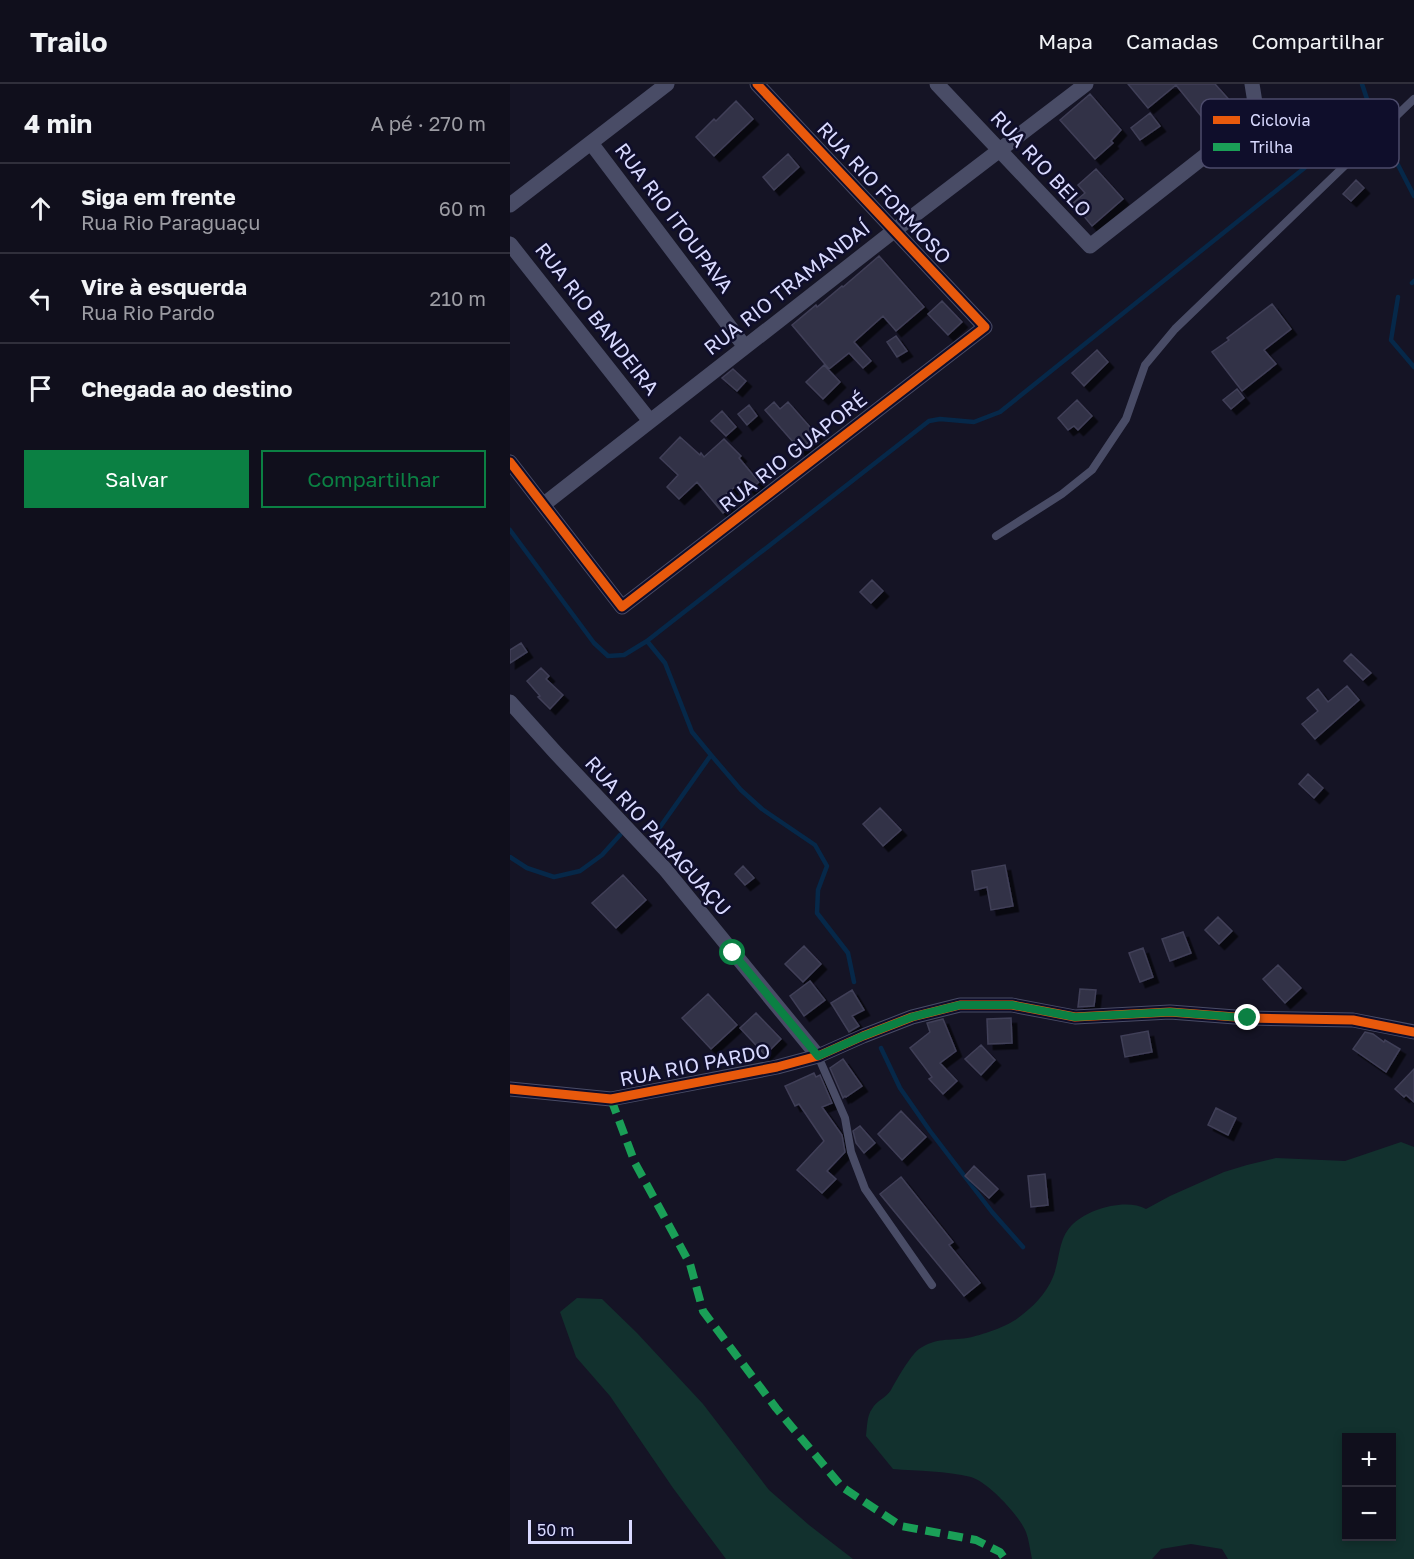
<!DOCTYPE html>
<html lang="pt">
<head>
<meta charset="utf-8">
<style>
	body { margin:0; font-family:"Golos Text",sans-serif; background:#1e1d29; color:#f1f3f6 }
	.controls { position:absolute; right:18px; bottom:18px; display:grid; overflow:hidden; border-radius:0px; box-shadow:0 3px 9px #0003 }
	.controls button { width:54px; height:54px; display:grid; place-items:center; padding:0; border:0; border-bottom:2px solid #302f3b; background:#100f1c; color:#f1f3f6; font:30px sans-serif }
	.scale { position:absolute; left:18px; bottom:15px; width:104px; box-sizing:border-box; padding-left:6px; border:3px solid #d9daff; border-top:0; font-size:16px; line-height:21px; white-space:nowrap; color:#d9daff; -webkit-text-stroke:4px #0f0e2b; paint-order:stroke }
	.stop { position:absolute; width:18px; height:18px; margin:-14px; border:4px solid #0b8043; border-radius:50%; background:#fff }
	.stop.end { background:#0b8043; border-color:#fff; box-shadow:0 2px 6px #0008 }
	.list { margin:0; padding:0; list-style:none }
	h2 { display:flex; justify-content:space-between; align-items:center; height:78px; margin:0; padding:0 24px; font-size:26px }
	h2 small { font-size:20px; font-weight:400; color:#9c9ca3 }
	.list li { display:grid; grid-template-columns:39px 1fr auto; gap:18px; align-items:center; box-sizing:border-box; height:90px; padding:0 24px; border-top:2px solid #302f3b }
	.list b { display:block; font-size:22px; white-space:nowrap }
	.list p { margin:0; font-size:20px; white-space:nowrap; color:#9c9ca3 }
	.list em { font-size:20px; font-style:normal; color:#9c9ca3 }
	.actions { display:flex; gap:12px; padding:18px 24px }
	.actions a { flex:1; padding:14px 0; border:2px solid #0b8043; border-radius:0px; text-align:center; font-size:21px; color:#0b8043 }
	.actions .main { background:#0b8043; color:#fff }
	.icon { flex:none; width:33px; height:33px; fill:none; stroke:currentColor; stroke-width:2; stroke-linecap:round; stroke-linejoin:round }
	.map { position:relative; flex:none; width:904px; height:1475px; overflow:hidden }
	header { display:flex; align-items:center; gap:36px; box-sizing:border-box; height:84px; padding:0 30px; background:#100f1c; border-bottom:2px solid #302f3b }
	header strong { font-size:28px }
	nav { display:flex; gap:33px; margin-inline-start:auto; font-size:21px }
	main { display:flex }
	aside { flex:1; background:#100f1c }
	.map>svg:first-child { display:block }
</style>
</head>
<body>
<header>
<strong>Trailo</strong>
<nav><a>Mapa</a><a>Camadas</a><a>Compartilhar</a></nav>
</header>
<main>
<aside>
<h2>4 min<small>A pé · 270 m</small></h2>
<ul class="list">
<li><svg class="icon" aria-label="ahead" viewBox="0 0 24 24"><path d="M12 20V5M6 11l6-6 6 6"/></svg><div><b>Siga em frente</b><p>Rua Rio Paraguaçu</p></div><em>60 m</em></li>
<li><svg class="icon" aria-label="left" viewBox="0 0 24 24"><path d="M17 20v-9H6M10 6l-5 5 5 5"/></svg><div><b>Vire à esquerda</b><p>Rua Rio Pardo</p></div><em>210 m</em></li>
<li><svg class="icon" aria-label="arrive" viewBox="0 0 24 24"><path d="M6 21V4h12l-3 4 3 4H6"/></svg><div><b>Chegada ao destino</b></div></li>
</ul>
<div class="actions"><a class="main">Salvar</a><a>Compartilhar</a></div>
</aside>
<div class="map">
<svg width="904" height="1475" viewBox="0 0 904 1475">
	<defs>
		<filter id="shadow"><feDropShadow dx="5.5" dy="5.5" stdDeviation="0" flood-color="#0009"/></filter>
	</defs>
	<rect width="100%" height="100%" fill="#151425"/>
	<!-- green -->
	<path fill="#12312e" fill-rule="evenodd" d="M891 1058 904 1063V1475H718L712 1465 681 1460 651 1465 642 1475H522C520 1466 519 1456 516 1448 509 1431 478 1398 461 1393 436 1387 408 1387 383 1385L356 1352C357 1344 357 1331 362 1325 366 1317 376 1314 381 1306 387 1295 400 1272 409 1265 427 1253 439 1257 457 1254 472 1251 496 1243 508 1234 523 1223 536 1210 543 1193 550 1176 548 1156 561 1142 577 1125 616 1114 636 1125L660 1112 714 1088 737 1081 766 1074 835 1077ZM836 1354H882V1452H836Z
		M67 1214 92 1215 127 1249 193 1320 259 1406 299 1441 343 1475H216L163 1404 100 1312 66 1273 50 1228Z"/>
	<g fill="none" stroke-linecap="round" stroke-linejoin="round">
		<!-- stream -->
		<path stroke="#062849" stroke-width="4.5" d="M872 50 904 112
			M902 199 904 197
			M888 213 881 256 904 283
			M0 446 84 559 98 572 114 571 137 557 419 337 430 335 464 338 490 328 848 41 856 33 862 30 852 0
			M137 557 155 579 182 648 201 671 143 753
			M201 671 231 706 252 725 305 761 317 782 308 806 307 829 338 869 344 898
			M0 773 17 784 44 793 70 787 92 771 110 751
			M371 964 390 1004 420 1047 482 1128 513 1163"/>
	</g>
	<!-- building -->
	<path fill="#333346" stroke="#403f58" stroke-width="1.5" filter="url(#shadow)" d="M618 0H705L722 19 710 30 703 23 691 32 666 1 638 24Z
		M580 10 611 46 601 57 603 59 585 75 550 36Z
		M226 17 243 35 204 72 186 53 204 35 206 37Z
		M640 29 650 42 630 56 621 44Z
		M278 70 289 83 264 106 253 93Z
		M586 85 613 115 582 142 563 119 575 109 568 101Z
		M846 96 854 104 841 117 833 110Z
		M369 172 414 223 386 247 373 232 344 258 361 277 353 284 339 269 319 285 282 241 306 221 307 223 332 202 333 203Z
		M432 217 452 238 438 251 418 230Z
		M762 220 781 245 754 266 766 280 732 307 702 268 719 256 717 254Z
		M386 252 397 267 387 273 377 258Z
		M587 266 598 278 574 302 562 289Z
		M314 281 330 298 313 315 296 298Z
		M223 285 236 297 227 307 212 294Z
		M727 305 734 314 721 325 713 316Z
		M567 316 582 332 568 346 564 342 558 346 548 334Z
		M264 318 270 325 278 318 307 351 290 366 255 326Z
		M239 321 247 332 237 341 228 330Z
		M212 327 226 343 216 352 201 337Z
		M170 353 190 371 191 369 194 373 214 355 231 372 229 374 249 398 240 406 232 397 215 411 223 421 213 429 187 398 169 415 157 403 168 391 150 374Z
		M362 496 373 507 361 519 350 508Z
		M11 559 17 568 0 579V566Z
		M841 570 861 589 853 596 834 577Z
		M31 584 39 592 36 595 53 611 40 625 28 613 30 612 17 597Z
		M837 602 849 616 805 655 792 640 808 627 797 614 808 605 818 618Z
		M798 690 813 704 804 714 789 700Z
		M370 724 391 746 373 762 353 740Z
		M495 781 503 822 481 826 477 803 465 806 462 787Z
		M233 782 244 794 235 801 225 790Z
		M113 791 136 816 106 844 82 819Z
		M708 833 722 847 709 860 695 846Z
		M673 848 681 869 660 877 652 855Z
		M294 862 311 880 293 898 275 880Z
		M633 864 643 893 630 898 619 869Z
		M768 881 791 904 775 919 753 895Z
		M300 897 315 916 294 932 280 912Z
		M570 905 586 906 584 922 568 923Z
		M342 906 354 926 342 932 349 942 339 948 321 919Z
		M198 910 227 941 201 965 172 934Z
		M246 929 271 955 255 971 230 944Z
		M501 934 502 959 478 960 477 935Z
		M433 935 446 967 430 979 447 997 433 1010 419 995 422 993 400 964 420 948 417 939Z
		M638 947 642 968 615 973 611 952Z
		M855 948 863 950 874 958 875 956 890 965 876 988 843 965Z
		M471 961 485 976 471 991 455 975Z
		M333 975 352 1002 336 1013 335 1012 333 1014 320 984Z
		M904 985V1018L896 1011 894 1013 885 1005Z
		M304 989 306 993 310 991 322 1019 312 1023 332 1051 335 1068 317 1087 326 1095 312 1109 287 1086 314 1057 289 1020 285 1022 275 1002Z
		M706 1024 726 1034 718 1051 698 1041Z
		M391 1027 416 1053 392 1076 368 1050Z
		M350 1042 365 1059 354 1069 346 1059 343 1047Z
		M464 1082 488 1105 479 1114 455 1092Z
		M535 1090 538 1121 521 1123 518 1092Z
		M391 1093 443 1158 439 1161 470 1199 454 1212 370 1110Z"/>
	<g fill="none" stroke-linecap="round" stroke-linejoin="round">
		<!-- lane -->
		<path stroke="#494c66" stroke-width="8" d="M486 452 552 410 582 386 616 335 635 281 665 245 904 15
			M308 972 335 1034 341 1068 355 1105 422 1201"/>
		<!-- street -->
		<path stroke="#494c66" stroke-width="15" d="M427 0 580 162 747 31 742 0
			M81 59 235 263
			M0 121 157 0
			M0 160 140 337
			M0 378 112 523 475 243 247 0
			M33 421 385 146 576 0
			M0 618 45 668 155 785 308 972
			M0 1005 101 1015 267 983 308 972 353 952 402 933 450 921H502L565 933 660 928 738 934 843 936 904 948"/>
		<!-- quiet -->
		<path stroke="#1a9f57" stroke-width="8" stroke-dasharray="15 8" stroke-linecap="butt" d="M101 1015 125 1079 180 1180 193 1227 266 1324 332 1403 391 1442 466 1456 490 1468 495 1475"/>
		<!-- cycleway casing -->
		<g stroke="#0f0e2b" stroke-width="13">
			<path id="cycleway" d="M0 378 112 523 475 243 247 0
				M0 1005 101 1015 267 983 308 972 353 952 402 933 450 921H502L565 933 660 928 738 934 843 936 904 948"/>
		</g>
		<!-- cycleway -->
		<use href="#cycleway" stroke="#e8590c" stroke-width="9"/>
	</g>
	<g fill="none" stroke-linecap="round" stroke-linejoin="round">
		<!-- route -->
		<path stroke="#0b8043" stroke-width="8" d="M223 869 308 972 353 952 402 933 450 921H502L565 933 660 928 738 934"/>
	</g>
	<g text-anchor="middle" stroke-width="5" stroke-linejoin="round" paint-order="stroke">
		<!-- street labels -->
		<g font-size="20" fill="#d9daff" stroke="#0f0e2b">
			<text transform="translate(531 80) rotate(47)" y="7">RUA RIO BELO</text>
			<text transform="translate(374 109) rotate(47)" y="7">RUA RIO FORMOSO</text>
			<text transform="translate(164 134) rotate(53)" y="7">RUA RIO ITOUPAVA</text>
			<text transform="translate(277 204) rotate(-38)" y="7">RUA RIO TRAMANDAÍ</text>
			<text transform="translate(87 235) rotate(52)" y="7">RUA RIO BANDEIRA</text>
			<text transform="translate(283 368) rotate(-38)" y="7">RUA RIO GUAPORÉ</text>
			<text transform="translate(148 752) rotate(48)" y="7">RUA RIO PARAGUAÇU</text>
			<text transform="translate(185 981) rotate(-11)" y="7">RUA RIO PARDO</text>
		</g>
	</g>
	<!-- legend -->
	<rect x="691" y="15" width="198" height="69" rx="9" fill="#0f0e2b" stroke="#4c4b6b" stroke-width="1.5"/>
	<rect x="703" y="32" width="27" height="8" fill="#e8590c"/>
	<rect x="703" y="59" width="27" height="8" fill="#1a9f57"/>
	<g font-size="16" fill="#d9daff">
		<text x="740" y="42">Ciclovia</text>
		<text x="740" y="69">Trilha</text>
	</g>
</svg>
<div class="controls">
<button>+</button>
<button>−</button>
</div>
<div class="scale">50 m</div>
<div class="stop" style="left:223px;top:869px"></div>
<div class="stop end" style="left:738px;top:934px"></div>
</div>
</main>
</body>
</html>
